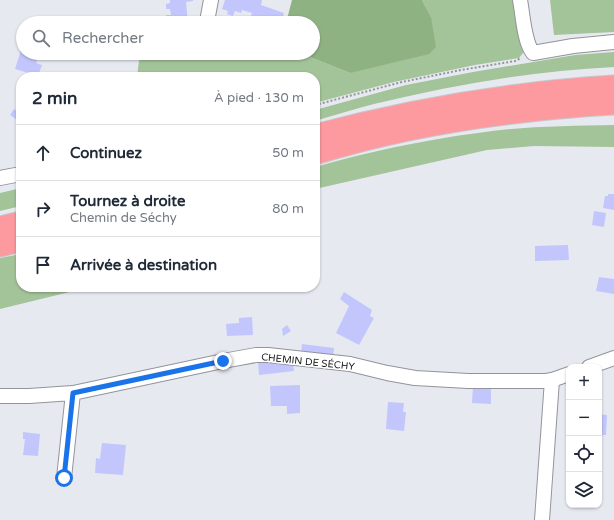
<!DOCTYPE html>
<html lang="fr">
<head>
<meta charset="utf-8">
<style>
	body { margin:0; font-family:"Varela Round",sans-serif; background:#f2f2f3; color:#1f2937 }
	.controls { position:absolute; right:12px; bottom:12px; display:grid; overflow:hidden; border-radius:8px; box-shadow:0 1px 3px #0004 }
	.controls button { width:36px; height:36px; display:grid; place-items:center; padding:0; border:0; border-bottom:1px solid #e0e1e3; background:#fff; color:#1f2937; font:20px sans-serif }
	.stop { position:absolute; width:12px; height:12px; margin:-9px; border:3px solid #1a73e8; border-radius:50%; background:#fff }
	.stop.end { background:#1a73e8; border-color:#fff; box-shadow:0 1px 4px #0008 }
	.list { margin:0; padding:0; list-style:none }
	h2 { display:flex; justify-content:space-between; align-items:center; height:52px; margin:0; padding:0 16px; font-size:17px }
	h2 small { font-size:13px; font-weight:400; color:#747a83 }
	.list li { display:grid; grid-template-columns:26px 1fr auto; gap:12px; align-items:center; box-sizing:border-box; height:56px; padding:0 16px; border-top:1px solid #e0e1e3 }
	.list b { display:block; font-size:15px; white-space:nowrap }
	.list p { margin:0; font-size:13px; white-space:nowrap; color:#747a83 }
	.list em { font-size:13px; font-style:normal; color:#747a83 }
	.icon { flex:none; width:22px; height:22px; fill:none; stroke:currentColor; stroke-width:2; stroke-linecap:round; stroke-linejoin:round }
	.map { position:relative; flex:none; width:614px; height:520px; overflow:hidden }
	.search { position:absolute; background:#fff; box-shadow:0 1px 3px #0004; left:16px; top:16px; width:304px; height:44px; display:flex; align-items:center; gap:10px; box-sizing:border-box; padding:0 14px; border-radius:22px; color:#747a83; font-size:15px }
	.panel { position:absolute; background:#fff; box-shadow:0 1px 3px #0004; left:16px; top:72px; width:304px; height:220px; border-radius:16px }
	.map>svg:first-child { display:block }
</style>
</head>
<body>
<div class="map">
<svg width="614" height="520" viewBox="0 0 614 520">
	<rect width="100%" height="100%" fill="#e7e9f1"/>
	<!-- green -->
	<path fill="#a3c399" d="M422 0H515L523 44V53L519 58 475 65 394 82 315 103V77H137L140 53H300L350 73 431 17Z
		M550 0H614V32L554 35Z
		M614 52V67C533 71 453 85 374 104 354 109 335 115 315 121V110L406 85 473 72 575 55Z
		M614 125V147L534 146 487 150 315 189V167C368 152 423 140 478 133 523 126 569 126 614 125Z
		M21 188V206L0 211V193Z
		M21 254V287H90L0 309V258Z"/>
	<!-- forest -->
	<path fill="#8fb283" d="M292 0H422L431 17 436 47 429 54 350 73 300 53H313V23H286Z"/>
	<!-- building -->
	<path fill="#c3c6fd" d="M170 0H193V1L186 2 188 23H172L171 22H167L166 15H171L170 9H166V4L170 3Z
		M225 0H262L261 5 284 13 281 23H262V22L256 20 257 17 251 16 252 13 242 10 241 13 235 11 233 16 227 14 228 11 222 9Z
		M21 50 23 51V53H29L35 55V58L37 59 36 63 42 65 38 76 15 69Z
		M14 109 21 114V123L10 115Z
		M608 194H614V210L603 208 605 196H608Z
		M594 211 606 213 604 227 592 225Z
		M568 245 569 260 535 261V246Z
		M599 277 614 279V294L596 291Z
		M220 287H246V288L220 290Z
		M344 292 372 310 370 316 374 318 359 345 336 333 349 306 340 299Z
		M252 317 253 335 227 336 226 324 239 323V318Z
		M287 325 291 331 283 336 282 329Z
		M302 344 334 348 333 358 301 354Z
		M258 361 293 363 294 371 259 375Z
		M300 385V413L287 414V406H271L270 386Z
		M473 386 491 387V404L472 403Z
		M388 402 404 403 403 412H406L404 431 386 429Z
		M599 414 607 415 606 435H599Z
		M23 432 40 434 38 456 23 455 25 439H23Z
		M102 443 126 445 123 475 95 473 96 458 100 459Z"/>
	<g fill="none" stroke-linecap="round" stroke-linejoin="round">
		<!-- minor casing -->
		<g stroke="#92949b" stroke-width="16">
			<path id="minor" d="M520 0C523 15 524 42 533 53L573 46 614 42
				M208 16 211 0
				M0 178 21 174
				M589 367 614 358
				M0 396H29L73 393 223 361 256 355H268L350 364 387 373 415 378 468 381H546L552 380 569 374
				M64 478 73 393
				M542 520 552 380"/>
		</g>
		<!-- highway casing -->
		<g stroke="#c7c7c8" stroke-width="23">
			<path id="highway" d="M315 135C413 109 513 92 614 86
				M315 154C411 124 513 110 614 104
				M0 227 21 222
				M0 246 21 241"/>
		</g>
		<!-- path -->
		<path stroke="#93949a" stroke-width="2" stroke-dasharray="2 2" stroke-linecap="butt" d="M315 105 402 82 461 70 515 61 521 58"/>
		<!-- minor -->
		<use href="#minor" stroke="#fff" stroke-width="14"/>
		<!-- highway -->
		<use href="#highway" stroke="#fc9aa0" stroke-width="21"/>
	</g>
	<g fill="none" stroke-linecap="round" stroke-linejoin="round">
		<!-- route -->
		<path stroke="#1a73e8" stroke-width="5" d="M64 478 73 393 223 361"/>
	</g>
	<g text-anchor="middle" stroke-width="3" stroke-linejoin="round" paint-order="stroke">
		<!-- street labels -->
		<g font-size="10" fill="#151618" stroke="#fff">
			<text transform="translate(308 361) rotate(6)" y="4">CHEMIN DE SÉCHY</text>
		</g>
	</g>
</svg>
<div class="controls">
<button>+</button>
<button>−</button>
<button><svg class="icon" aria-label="locate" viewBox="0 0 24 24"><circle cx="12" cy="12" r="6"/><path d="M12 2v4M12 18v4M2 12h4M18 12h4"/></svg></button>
<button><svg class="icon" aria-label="layers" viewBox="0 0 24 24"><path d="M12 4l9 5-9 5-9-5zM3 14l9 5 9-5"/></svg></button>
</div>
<div class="stop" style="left:64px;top:478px"></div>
<div class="stop end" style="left:223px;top:361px"></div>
<div class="search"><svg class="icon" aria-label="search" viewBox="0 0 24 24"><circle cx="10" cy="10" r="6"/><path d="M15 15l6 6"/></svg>Rechercher</div>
<section class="panel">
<h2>2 min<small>À pied · 130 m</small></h2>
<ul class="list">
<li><svg class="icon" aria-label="ahead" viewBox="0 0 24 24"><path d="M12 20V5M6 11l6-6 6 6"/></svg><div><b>Continuez</b></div><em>50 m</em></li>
<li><svg class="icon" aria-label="right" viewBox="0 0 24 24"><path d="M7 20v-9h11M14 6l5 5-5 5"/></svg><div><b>Tournez à droite</b><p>Chemin de Séchy</p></div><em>80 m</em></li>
<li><svg class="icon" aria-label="arrive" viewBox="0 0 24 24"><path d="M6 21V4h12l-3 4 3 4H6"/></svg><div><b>Arrivée à destination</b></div></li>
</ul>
</section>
</div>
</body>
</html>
